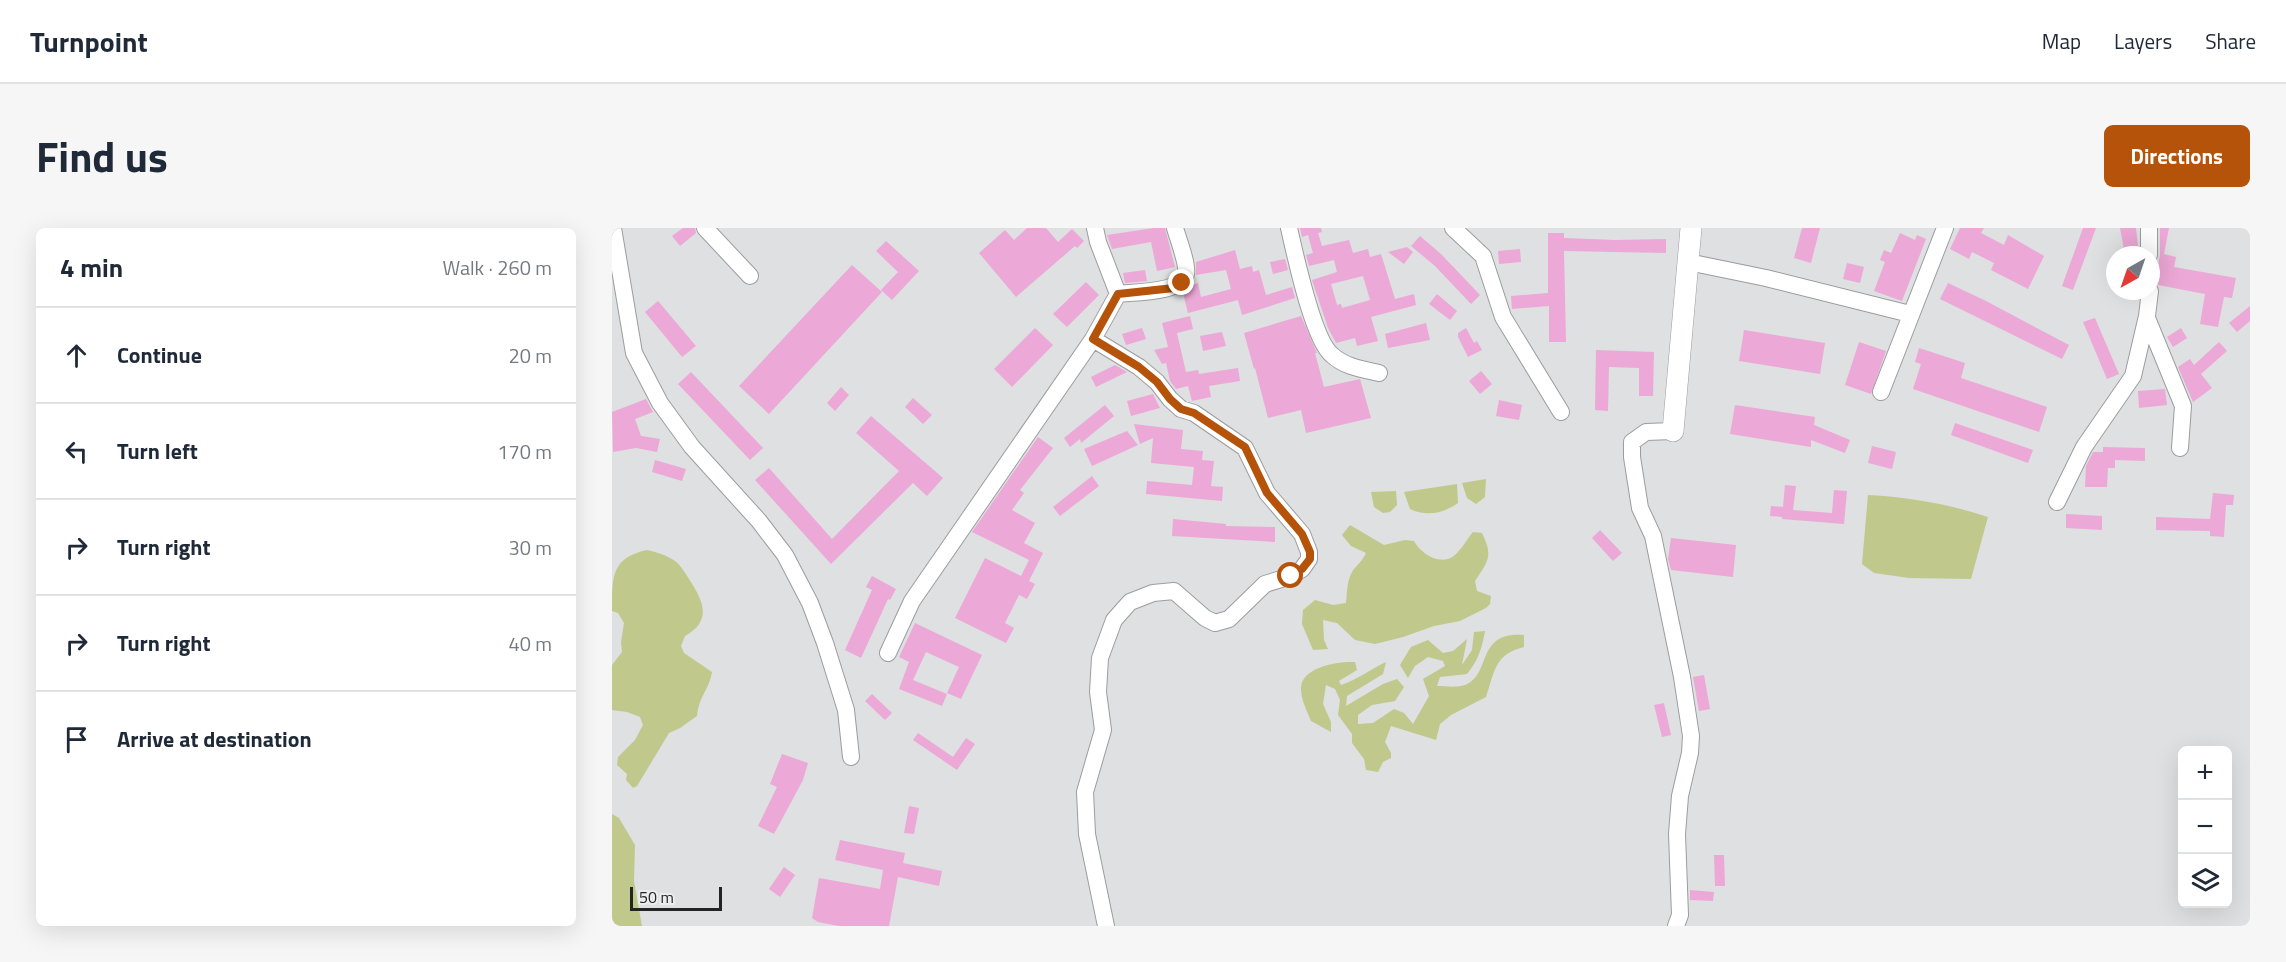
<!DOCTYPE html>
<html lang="en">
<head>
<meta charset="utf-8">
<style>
	body { margin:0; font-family:"Titillium Web",sans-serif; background:#f6f6f7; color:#1f2937 }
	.controls { position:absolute; right:18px; bottom:18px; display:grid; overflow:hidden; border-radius:9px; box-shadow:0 6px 24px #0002 }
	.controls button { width:54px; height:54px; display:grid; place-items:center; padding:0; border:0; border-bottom:2px solid #e0e1e3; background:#fff; color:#1f2937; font:30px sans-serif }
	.compass { position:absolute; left:1494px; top:18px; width:54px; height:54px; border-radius:50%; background:#fff; box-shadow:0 6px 24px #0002; rotate:220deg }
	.scale { position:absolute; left:18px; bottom:15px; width:92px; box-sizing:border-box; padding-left:6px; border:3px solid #232425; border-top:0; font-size:16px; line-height:21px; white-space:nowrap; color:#232425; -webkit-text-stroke:4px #ecedef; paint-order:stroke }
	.stop { position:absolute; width:18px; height:18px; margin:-14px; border:4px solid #b45309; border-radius:50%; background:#fff }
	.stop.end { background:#b45309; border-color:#fff; box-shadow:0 2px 6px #0008 }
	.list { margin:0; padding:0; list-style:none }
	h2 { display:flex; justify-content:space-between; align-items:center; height:78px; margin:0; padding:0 24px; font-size:26px }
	h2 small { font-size:20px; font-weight:400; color:#747a83 }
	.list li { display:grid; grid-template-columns:39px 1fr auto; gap:18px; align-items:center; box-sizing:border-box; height:96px; padding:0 24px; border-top:2px solid #e0e1e3 }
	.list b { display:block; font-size:22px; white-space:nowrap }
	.list em { font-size:20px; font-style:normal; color:#747a83 }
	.icon { flex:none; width:33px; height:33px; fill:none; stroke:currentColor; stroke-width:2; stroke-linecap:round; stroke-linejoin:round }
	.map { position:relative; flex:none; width:1638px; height:698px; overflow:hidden; border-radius:9px }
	header { display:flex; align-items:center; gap:36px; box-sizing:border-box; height:84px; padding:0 30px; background:#fff; border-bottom:2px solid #e0e1e3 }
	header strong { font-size:28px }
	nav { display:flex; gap:33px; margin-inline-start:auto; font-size:21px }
	.intro { display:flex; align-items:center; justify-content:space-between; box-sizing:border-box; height:144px; padding:0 36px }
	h1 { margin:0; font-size:42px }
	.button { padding:15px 27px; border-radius:9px; background:#b45309; color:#fff; font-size:21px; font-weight:700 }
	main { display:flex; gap:36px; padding:0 36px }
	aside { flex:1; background:#fff; border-radius:9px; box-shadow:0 6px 24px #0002 }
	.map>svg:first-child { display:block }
</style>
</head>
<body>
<header>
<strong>Turnpoint</strong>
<nav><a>Map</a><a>Layers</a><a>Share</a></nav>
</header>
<div class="intro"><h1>Find us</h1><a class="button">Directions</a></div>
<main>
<aside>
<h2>4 min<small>Walk · 260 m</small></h2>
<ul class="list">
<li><svg class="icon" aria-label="ahead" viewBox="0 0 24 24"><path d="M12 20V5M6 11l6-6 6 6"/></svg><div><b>Continue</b></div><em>20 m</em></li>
<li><svg class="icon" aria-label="left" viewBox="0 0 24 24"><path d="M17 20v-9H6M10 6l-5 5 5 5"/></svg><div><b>Turn left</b></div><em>170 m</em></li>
<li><svg class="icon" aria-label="right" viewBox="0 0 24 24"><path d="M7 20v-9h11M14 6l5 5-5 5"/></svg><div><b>Turn right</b></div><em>30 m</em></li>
<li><svg class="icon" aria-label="right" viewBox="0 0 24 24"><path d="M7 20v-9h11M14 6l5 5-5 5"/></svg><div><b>Turn right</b></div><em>40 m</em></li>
<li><svg class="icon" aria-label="arrive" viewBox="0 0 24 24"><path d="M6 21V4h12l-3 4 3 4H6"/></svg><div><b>Arrive at destination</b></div></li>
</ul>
</aside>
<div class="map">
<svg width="1638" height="698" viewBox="0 0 1638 698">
	<rect width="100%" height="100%" fill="#dee0e2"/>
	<!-- green -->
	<path fill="#c0c88c" d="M874 251 873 269 864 276 855 270 850 255Z
		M845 256 846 275C832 285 815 289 798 281L792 264Z
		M784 263 785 277 778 284 771 285 762 279 759 264Z
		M1256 267C1296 269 1337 276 1376 289L1359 351 1297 350 1262 345 1250 336Z
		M738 297 772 317 793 312 802 313C809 326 829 339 843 327 850 321 855 311 861 304L870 305C881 328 877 332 863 353L865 363 879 368 878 376 874 380 848 393 822 398 791 409 763 416 743 412 725 395 711 392 712 412 716 421 701 422 690 396 691 382 703 372 721 377 734 375C735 364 735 350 742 341 747 335 751 332 754 325L739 318 730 307Z
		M35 322C43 324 51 326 58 330 67 334 72 343 77 351 91 373 101 392 73 408L69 418 72 425 100 444C97 462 87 468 85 488L68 500 57 505 25 558 21 560 14 552 15 546 5 537 6 529 23 512 31 497 28 489 15 484 0 482V437L10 424 9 414 12 395 6 385 0 383C0 347 0 330 35 322Z
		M873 403C870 420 866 433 855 446L828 449 825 458C833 458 845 460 853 457 880 447 863 403 912 407V419C883 426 883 442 874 469L839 487 828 496 824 512 779 498 773 514 779 525V530L771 534 766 544 754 542 752 531 740 515V506L726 487 728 472 723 461 714 457 711 476 719 494V504L699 493C695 483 689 472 689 461 688 439 727 433 743 434L745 442 727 453 729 457C745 452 759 441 774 434L771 446 735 468 734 478 771 456 785 451 792 459 783 473 760 477 746 487V496L761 495 782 481 792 485 801 496 817 468 811 451 833 438 831 433 816 429 803 438 796 450 788 437 799 419 816 412 831 425 841 423 855 411 850 437 860 422 862 404Z
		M0 586 7 590 23 617 22 653 30 698H0Z"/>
	<!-- building -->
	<path fill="#eca8d6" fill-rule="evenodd" d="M71 0H83L84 5 68 18 60 8Z
		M415 0H434L446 14 460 1 472 13 465 20 463 18 404 69 367 25 393 2 402 12Z
		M542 0H553L563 39 545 43 539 14 500 21 495 7Z
		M688 0H709L710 4 706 5 710 18 737 12 741 25 756 21 758 29 769 26 783 71 802 66 804 77 759 89 766 113 745 118 743 110 724 115 716 100 700 52 725 44 722 32 697 38 694 27 701 25 696 7 690 9ZM751 48 758 72 730 80 729 76 725 77 719 56Z
		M1190 0H1208L1199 35 1182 30Z
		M1348 0H1372L1369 5 1392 17 1396 7 1432 28 1416 61 1379 42 1382 35 1360 24 1357 31 1338 21Z
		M1471 0H1484L1461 62 1450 58Z
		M1508 0H1524L1527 27H1513Z
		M1548 0H1557L1552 26 1564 29 1562 39 1624 50 1620 70 1612 69 1606 99 1588 96 1593 66 1546 57 1543 54 1548 27Z
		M936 5H952V10L1003 12 1054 11V25L952 23 954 114H937V78L900 81 899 68 936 65Z
		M1288 5 1303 12 1305 7 1314 11 1290 73 1262 63 1273 34 1268 32 1272 22 1279 25Z
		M808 8 829 26 868 67 859 76 823 38 799 18Z
		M274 13 307 43 280 72 269 62 286 44 264 23Z
		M795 19 801 24 792 36 776 24Z
		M908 21 909 34 887 36 886 23Z
		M623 22 628 41 640 38 641 44 647 42 654 67 680 59 683 70 630 87 626 72 576 85 571 65 580 57 586 55 589 69 619 61 614 42 584 47V34Z
		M673 31 676 42 661 46 658 34Z
		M1235 35 1252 39 1248 55 1231 51Z
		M240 37 270 64 157 186 127 158Z
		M533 42 535 53 513 55 511 45Z
		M474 54 487 67 455 99 441 86Z
		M1336 55 1374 73 1457 117 1450 131 1328 71Z
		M825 66 845 83 838 92 817 76Z
		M46 73 84 118 70 129 33 84Z
		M1638 78V93L1625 104 1617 95Z
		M578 88 581 101 565 105 574 144 586 142 587 146 626 140 628 153 597 158 599 169 580 173 576 158 564 161 558 153 554 135 550 136 542 122 556 119 550 95Z
		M689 88 705 125H703L712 159 748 151 759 190 694 205 689 182 656 190 643 140 642 141 632 105Z
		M1483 90 1507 146 1495 151 1471 94Z
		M814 95 818 112 776 120 773 106Z
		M423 100 441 117 400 159 382 141Z
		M530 100 534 111 514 117 510 106Z
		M854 100 862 115 865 113 870 122 856 129 846 109V105Z
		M1569 100 1575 110 1561 119 1555 109Z
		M1132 102 1213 115 1208 146 1127 133Z
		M610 104 614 118 591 123 588 108Z
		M1247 114 1274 123 1259 166 1233 157Z
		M1607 114 1615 123 1589 146 1600 160 1581 174 1566 139 1578 131 1582 137Z
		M1307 120 1353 135 1349 150 1435 179 1427 204 1301 161 1309 136 1303 134Z
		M984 122 1042 124 1041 168H1027V140L997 139 996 183 983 182Z
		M503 137 515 144 484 159 479 149Z
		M869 143 880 156 868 166 857 153Z
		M79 144 151 220 138 232 66 156Z
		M229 159 237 167 223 183 215 175Z
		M1553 161 1555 177 1527 180 1526 163Z
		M541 166 548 180 519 188 515 173Z
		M301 170 320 187 311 196 293 179Z
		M34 171 41 184 23 191 29 208 48 211 45 224 24 220 1 224 0 184Z
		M887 172 910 177 907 192 884 188Z
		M493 177 502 188 469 215 468 211 458 219 452 210Z
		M1123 177 1203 189 1202 197 1238 212 1233 225 1199 212V219L1118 206Z
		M259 188 331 250 315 268 301 255 219 336 143 252 157 240 220 311 287 243 244 205Z
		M1343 195 1421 222 1416 235 1339 207Z
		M522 196 571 202 569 221 591 223 590 232 602 233 599 258 611 259 610 273 534 266 535 253 580 257 582 239 539 235 541 210 528 216Z
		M515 203 526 217 480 238 472 221Z
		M426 209 441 220 408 262 412 265 400 282 423 295 412 315 431 325 417 353 423 356 415 371 407 367 393 395 402 400 394 415 343 390 373 330 409 348 417 332 360 304Z
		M1260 218 1284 224 1280 241 1256 235Z
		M1491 219 1533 220V233L1503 232V240H1496L1495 259H1473L1474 238 1481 224H1491Z
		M43 232 74 241 70 253 40 244Z
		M480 248 487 258 448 288 441 279Z
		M1173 257 1184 258 1181 282 1220 285 1222 262 1235 263 1232 296 1170 291V289L1158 288 1159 278 1171 279Z
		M1601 265 1622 267 1621 277H1614L1612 309 1598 308V303L1544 302V289L1598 291Z
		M1454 286 1490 288V302L1454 300Z
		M561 291 614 296V298L663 299V314L560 308Z
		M988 302 1010 325 1001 333 980 310Z
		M1059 310 1124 317 1121 349 1059 342 1056 331Z
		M260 348 284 361 278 372 276 371 249 430 233 422 260 362 254 359Z
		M303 395 370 427 349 471 335 465 347 439 314 424 301 452 335 466 330 478 287 461 297 434 287 429Z
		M1092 447 1098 481 1087 483 1081 449Z
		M260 466 280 485 273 492 253 473Z
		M1052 475 1059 507 1050 509 1042 477Z
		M306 505 341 529 354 510 363 516 345 542 301 512Z
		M170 526 196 535 191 552 162 606 146 598 165 559 158 556Z
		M297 578 307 580 302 606 292 605Z
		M228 612 293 625 291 635 330 643 327 658 286 649 277 698H227L206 694 200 690 207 650 268 661 271 642 223 632Z
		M1102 627H1112L1113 658H1103Z
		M172 639 183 647 168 669 157 661Z
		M1078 662 1102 664 1101 673 1078 672Z"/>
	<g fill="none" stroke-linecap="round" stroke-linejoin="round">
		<!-- minor casing -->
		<g stroke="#9b9d9e" stroke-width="18">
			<path id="minor" d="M1 0 22 125 48 175 80 219 147 293 173 327 198 375 213 415 234 482 239 529
				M93 0 138 48
				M677 0C683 26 701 112 720 127 733 139 750 141 767 145
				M841 0 871 28 891 89 949 184
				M1537 0V27
				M1076 34 1154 50 1298 86
				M506 66C523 64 570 65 574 46 576 36 566 11 563 0
				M1535 90 1571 178 1568 220
				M481 111 527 139 545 154 558 171 569 181 582 185 633 220 655 265 690 306 697 324V331L690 341 679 348 653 356 617 391 603 395 593 390 562 363 541 365 518 374 502 392 488 430 486 464 491 502 473 564 475 606 494 698
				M1269 164 1333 0
				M1061 203 1034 204 1020 214V229L1028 280 1041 308 1070 449 1079 508 1078 525 1068 568 1065 606 1068 687 1064 698
				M1445 274 1472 219 1521 148 1535 88 1538 63
				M276 425 300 373 481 111 506 66 486 14 483 0"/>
		</g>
		<!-- major casing -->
		<g stroke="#9b9d9e" stroke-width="22">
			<path id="major" d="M1061 203 1079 0"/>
		</g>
		<!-- minor -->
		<use href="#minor" stroke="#fff" stroke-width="16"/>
		<!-- major -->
		<use href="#major" stroke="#fff" stroke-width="21"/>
	</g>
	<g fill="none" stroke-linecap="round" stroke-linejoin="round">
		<!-- route -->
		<path stroke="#b45309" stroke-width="8" d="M570 55 562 60 506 66 481 111 527 139 545 154 558 171 569 181 582 185 633 219 655 265 690 306 698 324V331L690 341 679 348"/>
	</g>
</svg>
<div class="controls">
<button>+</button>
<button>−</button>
<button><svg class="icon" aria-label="layers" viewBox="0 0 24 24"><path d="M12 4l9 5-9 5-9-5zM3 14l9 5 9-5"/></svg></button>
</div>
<svg class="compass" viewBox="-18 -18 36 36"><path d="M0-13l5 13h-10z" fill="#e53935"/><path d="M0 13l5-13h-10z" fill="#747a83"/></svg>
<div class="scale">50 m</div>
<div class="stop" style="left:679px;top:348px"></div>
<div class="stop end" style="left:570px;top:55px"></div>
</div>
</main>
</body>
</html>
